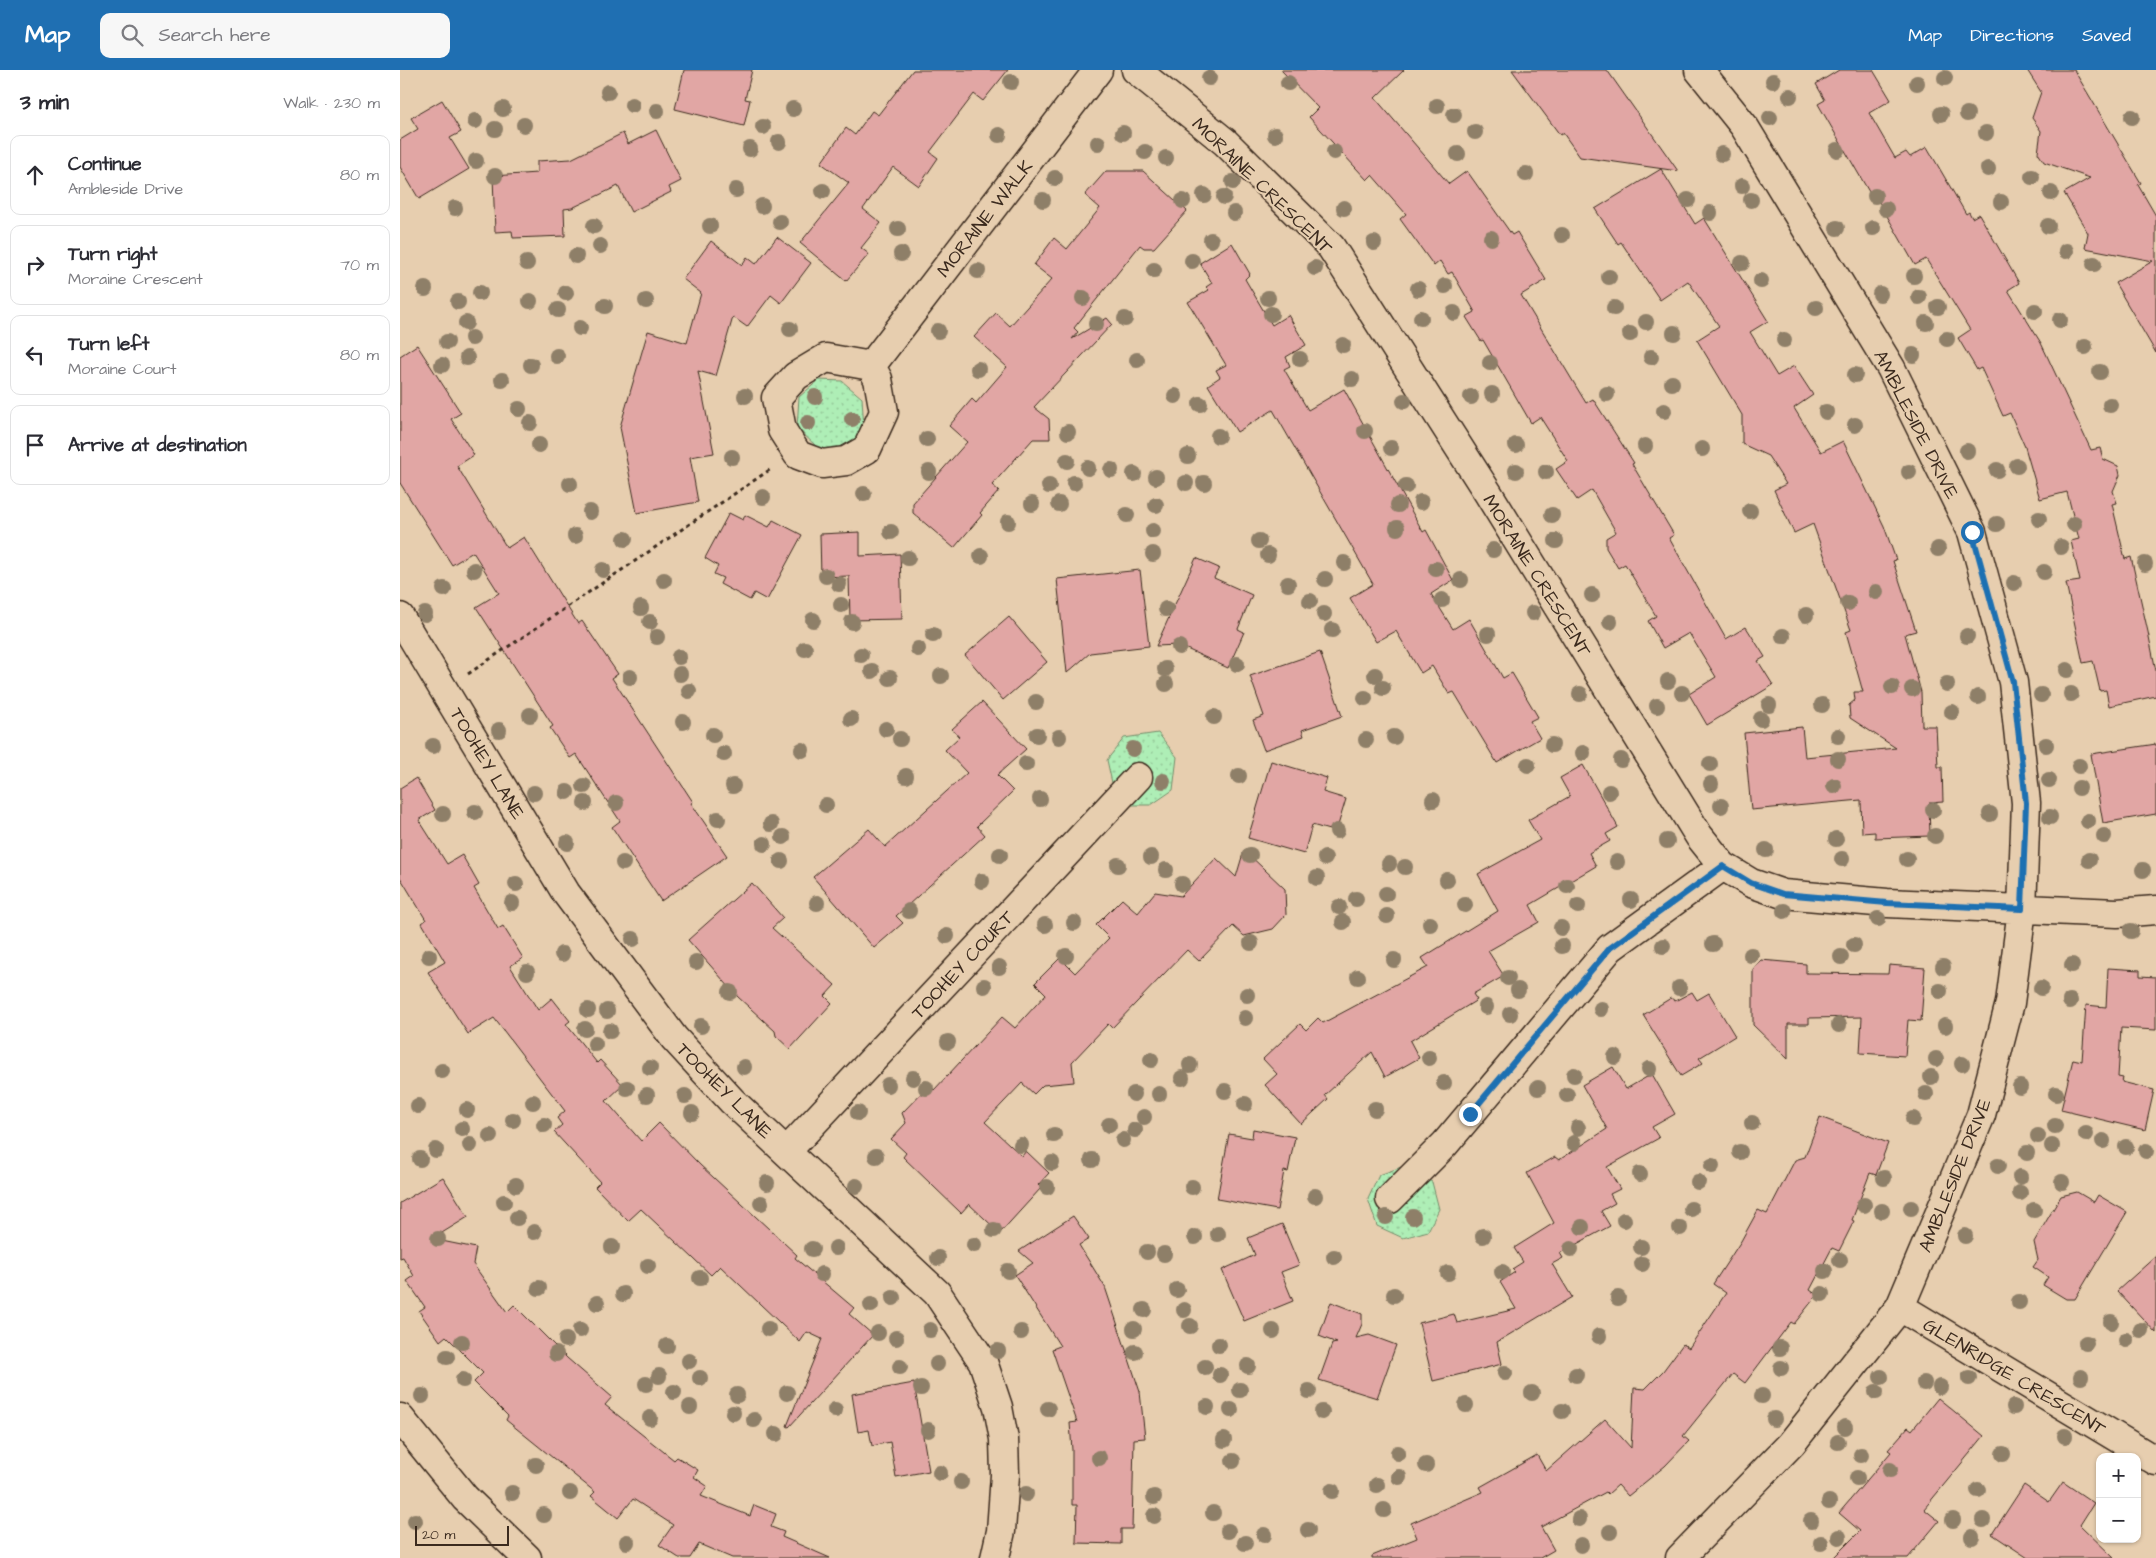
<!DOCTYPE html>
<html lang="en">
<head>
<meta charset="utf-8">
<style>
	body { margin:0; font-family:"Architects Daughter",sans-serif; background:#f7f7f7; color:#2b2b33 }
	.controls { position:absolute; right:15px; bottom:15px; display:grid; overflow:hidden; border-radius:10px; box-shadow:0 1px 4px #0004 }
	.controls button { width:45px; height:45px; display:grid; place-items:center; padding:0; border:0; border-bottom:1px solid #e1e1e2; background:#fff; color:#2b2b33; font:25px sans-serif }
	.scale { position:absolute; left:15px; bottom:12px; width:94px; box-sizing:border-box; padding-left:5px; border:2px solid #3b2a1e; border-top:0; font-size:14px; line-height:18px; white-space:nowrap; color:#3b2a1e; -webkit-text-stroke:4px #e7ceaf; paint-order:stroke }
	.stop { position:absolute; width:15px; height:15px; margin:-11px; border:4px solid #1f6fb2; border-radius:50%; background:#fff }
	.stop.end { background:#1f6fb2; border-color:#fff; box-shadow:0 1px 5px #0008 }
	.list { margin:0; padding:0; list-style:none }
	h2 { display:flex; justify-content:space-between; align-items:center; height:65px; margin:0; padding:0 20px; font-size:21px }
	h2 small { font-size:16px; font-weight:400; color:#7c7c81 }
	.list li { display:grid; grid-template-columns:32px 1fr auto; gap:15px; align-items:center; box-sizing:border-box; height:80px; margin:0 10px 10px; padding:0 10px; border:1px solid #e1e1e2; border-radius:10px }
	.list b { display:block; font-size:19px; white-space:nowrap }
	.list p { margin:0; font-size:16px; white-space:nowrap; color:#7c7c81 }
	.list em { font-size:16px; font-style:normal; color:#7c7c81 }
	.icon { flex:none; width:28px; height:28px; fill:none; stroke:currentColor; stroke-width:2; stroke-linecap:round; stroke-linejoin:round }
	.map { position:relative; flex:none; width:1756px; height:1488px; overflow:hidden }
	header { display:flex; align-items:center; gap:30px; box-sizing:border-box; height:70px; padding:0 25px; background:#1f6fb2; color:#fff }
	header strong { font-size:24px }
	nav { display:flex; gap:28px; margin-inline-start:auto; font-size:18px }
	.search { width:350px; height:45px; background:#f7f7f7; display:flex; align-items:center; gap:12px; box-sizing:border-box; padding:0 18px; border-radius:10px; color:#7c7c81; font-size:19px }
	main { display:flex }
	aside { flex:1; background:#fff }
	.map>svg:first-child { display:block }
</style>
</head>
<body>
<header>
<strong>Map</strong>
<div class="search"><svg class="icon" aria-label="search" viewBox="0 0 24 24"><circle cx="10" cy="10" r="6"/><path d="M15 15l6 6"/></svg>Search here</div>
<nav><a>Map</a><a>Directions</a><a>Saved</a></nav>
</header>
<main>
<aside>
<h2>3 min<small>Walk · 230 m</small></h2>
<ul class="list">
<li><svg class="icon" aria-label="ahead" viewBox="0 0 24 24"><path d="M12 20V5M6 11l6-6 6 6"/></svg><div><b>Continue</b><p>Ambleside Drive</p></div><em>80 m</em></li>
<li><svg class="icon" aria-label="right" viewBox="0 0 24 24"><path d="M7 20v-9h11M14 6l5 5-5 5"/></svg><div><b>Turn right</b><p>Moraine Crescent</p></div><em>70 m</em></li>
<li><svg class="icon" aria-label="left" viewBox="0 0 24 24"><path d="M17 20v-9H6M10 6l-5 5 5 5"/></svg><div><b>Turn left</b><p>Moraine Court</p></div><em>80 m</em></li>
<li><svg class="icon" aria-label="arrive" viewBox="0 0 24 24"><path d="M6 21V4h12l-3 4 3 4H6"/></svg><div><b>Arrive at destination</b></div></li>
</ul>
</aside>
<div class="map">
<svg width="1756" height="1488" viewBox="0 0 1756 1488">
	<defs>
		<pattern id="green-dots" width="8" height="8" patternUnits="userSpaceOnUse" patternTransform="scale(1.25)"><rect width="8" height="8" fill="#aeeeb6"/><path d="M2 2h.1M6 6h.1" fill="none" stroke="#97cc9c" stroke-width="1.8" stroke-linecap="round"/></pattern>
	</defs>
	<rect width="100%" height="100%" fill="#e7ceaf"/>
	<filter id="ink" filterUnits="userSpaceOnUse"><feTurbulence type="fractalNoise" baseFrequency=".02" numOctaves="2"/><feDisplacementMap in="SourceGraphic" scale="10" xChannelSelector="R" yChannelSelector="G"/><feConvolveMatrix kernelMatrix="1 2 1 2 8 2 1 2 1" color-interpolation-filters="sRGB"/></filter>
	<g filter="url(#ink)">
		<!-- green -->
		<path fill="url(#green-dots)" stroke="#748c6a" d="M419 310 442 311 462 328 464 360 446 378 419 379 397 358 399 327Z
			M758 663 777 687 773 720 751 735H730L714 722 707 690 724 668Z
			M1004 1096 1032 1112 1039 1139 1028 1161 1003 1168 977 1156 968 1129 979 1105Z"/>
		<!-- building -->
		<path fill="#e1a6a4" stroke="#3b2a1e" d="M284 0H352L345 29 350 30 344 56 275 39Z
			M513 0H608L583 31 574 24 530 82 538 88 519 116 493 97 463 139 481 153 461 178 469 184 446 211 400 173 449 113 421 93 446 58 455 65 472 41 478 45Z
			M881 0H1004L975 28 1049 114 1067 101 1112 165 1117 162 1146 210 1121 225 1186 333 1193 329 1234 393 1232 394 1274 465 1269 468 1326 569 1346 557 1365 587 1358 591 1373 615 1307 655 1289 624 1316 607 1289 563 1263 578 1248 551 1256 546 1225 494 1218 498 1206 478V468L1216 462 1192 420 1177 430 1156 399 1168 391 1140 347 1131 353 1083 270 1081 271 1066 247 1075 242 1052 202 1048 204 1040 191 1034 196 1000 149 1006 144 972 105 967 110 909 47 918 38Z
			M1112 0H1207L1278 101 1180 87 1163 63 1160 65Z
			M1439 0H1473L1491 30 1469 43 1495 88 1506 82 1510 87 1527 77 1566 144 1569 142 1572 148 1579 144 1619 213 1608 220 1641 273 1691 380 1700 378 1703 389 1718 396 1720 405 1713 421 1717 433 1712 434 1725 489 1731 487 1748 562 1756 601V626L1709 636 1706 620 1700 621 1693 591 1683 593 1666 513 1680 511 1671 471 1679 469 1667 422 1640 429 1625 377 1610 343 1603 346 1581 298 1577 300 1558 268 1570 260 1526 189 1515 195 1475 125 1472 127 1418 34 1425 30 1416 14Z
			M1627 0H1674L1741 113 1738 115 1756 146V283L1715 213 1753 191 1685 178 1688 163 1664 123 1690 108 1644 92 1638 83 1641 61 1632 48 1641 22Z
			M42 30 61 62 50 68 69 99 19 129 0 97V70L18 59 11 48Z
			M256 60 281 111 269 117 271 122 231 142 218 116 172 138 164 139 165 166 113 168 112 161 95 162 93 106 137 103V91L171 89 223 63 228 74Z
			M1261 99 1295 154 1304 148 1368 251 1350 262 1377 306 1394 296 1413 325 1394 338 1421 382 1443 371 1484 456 1496 490 1493 491 1516 561 1505 564 1521 622 1522 656H1536L1538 697H1542L1543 732 1529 733 1530 766 1475 768V762L1462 763 1461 730 1351 740 1344 663 1402 657 1405 687 1496 678 1450 648 1449 635 1455 630 1454 622H1463L1446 562 1451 560 1413 454 1394 463 1374 420 1386 414 1368 386 1342 374V345L1297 270 1319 256 1288 211 1260 230 1221 172 1218 174 1195 139Z
			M706 101H743L787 141 754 178H744L740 175 674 258 678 262 672 269 707 248 712 254 634 337 649 349 650 369H633L592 415 599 421 580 443 582 445 554 478 513 443V433L567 372 549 356 572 329 576 333 607 297 574 267 596 243 610 256 652 209 634 195 654 168 667 179 700 138 685 125Z
			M377 167 411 193 381 233 371 225 347 257 333 247 316 306 298 301 314 383 290 387 298 432 237 443 220 357 248 261 287 273 301 223 283 209 311 171 342 195 347 187 356 194Z
			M832 173 850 204 845 209 872 255 888 245 906 275 886 287 890 296 884 299 908 340 944 319 1023 462 1026 460 1053 510 1031 524 1053 559 1069 549 1103 608 1112 603 1138 647 1130 651 1140 668 1097 693 1054 622 1049 624 1032 596 1021 603 996 561 976 572 950 528 973 514 873 340 837 362 808 315 820 307 816 300 826 295 788 232 809 220 806 217 812 213 800 193Z
			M17 275 61 343 51 349 74 385 57 396 107 478 124 467 178 554 182 551 218 604 212 608 293 732 291 733 327 786 261 831 212 757 220 751 176 684 170 688 150 658 153 656 76 537 99 523 73 482 52 495 0 413V286Z
			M329 443 343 450 345 445 369 457 373 450 402 465 367 530 354 523 350 530 320 514 323 508 314 504 318 496 305 488Z
			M460 462V486L500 484 502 549 450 550 449 506 421 507 420 464Z
			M796 488 819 498 814 508 852 525 838 559 844 562 828 598 778 575 756 576Z
			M740 500 749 576 690 583 667 603 657 509Z
			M609 547 647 592 603 630 565 585Z
			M920 582 942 646 902 660 904 666 864 680 853 650 864 646 850 606Z
			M582 632 626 679 597 705 613 721 577 756 585 765 496 846 503 853 474 878 413 807 469 759 485 777 567 703 545 680 559 667 552 659Z
			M1756 674V744L1703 753 1691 684Z
			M871 691 927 708 923 722 946 729 936 762 912 755 904 784 848 768Z
			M1183 695 1218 757 1206 764 1210 771 1189 783 1196 796 1130 835 1139 852 1088 881 1104 906 1073 924 1077 930 1010 971 1019 988 985 1007 972 982 925 1025 928 1029 901 1054 865 1015 877 1004 863 989 900 954 906 960 918 948 923 953 1028 897 1022 888 1098 841 1078 804 1140 770 1128 750 1170 726 1160 708Z
			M16 708 35 740 19 750 47 794 62 785 79 815 74 818 98 859 103 856 123 888 110 896 138 940 152 928 170 951 166 954 197 993 200 990 223 1015 206 1031 241 1071 259 1053 300 1095 397 1185 395 1188 454 1238 449 1244 473 1265 389 1357 387 1356 422 1269 407 1262 400 1272 320 1196 311 1205 241 1139 228 1151 195 1117 200 1112 154 1062 162 1055 157 1048 165 1041 94 948 68 964 28 902 45 892 22 853 26 850 0 807V718Z
			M844 780 885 819 886 845 873 859 844 866 833 856 799 891 787 880 712 958 708 954 672 992 674 1012 643 1015 634 1024 622 1013 585 1052 622 1086 626 1081 649 1103 638 1115 641 1118 600 1163 569 1134 561 1143 503 1087 506 1083 491 1069 506 1053 502 1043 529 1015 534 1020 602 947 615 958 646 924 635 913 660 888 675 903 709 868 696 855 722 829 738 843 755 822 781 826 816 788 836 807Z
			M352 813 383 848 372 858 435 915 425 926 432 933 390 979 376 966 375 961 338 927 288 870Z
			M1361 890 1406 894V903L1488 904 1489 895 1525 898 1521 951 1508 950 1505 986 1460 983 1462 947 1409 948V954H1388V989L1353 955V899Z
			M1708 898 1740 900V906L1756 907V960L1721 958 1718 1007 1723 1008 1722 1012 1754 1020 1745 1060 1661 1040 1673 989 1682 991 1686 935 1706 937Z
			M1292 922 1297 930 1309 923 1335 966 1299 988 1303 993 1281 1006 1243 945 1271 928 1275 931Z
			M1213 997 1226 1019 1252 1004 1275 1044 1252 1057 1259 1068 1207 1097 1220 1119 1210 1124 1215 1133 1201 1141 1210 1156 1160 1183 1163 1188 1152 1194 1172 1227 1097 1272 1102 1294 1033 1311 1019 1253 1054 1244 1057 1253 1116 1239 1100 1212 1115 1202 1112 1199 1123 1192 1114 1178 1154 1153 1127 1103 1155 1087 1159 1090 1207 1059 1182 1015Z
			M1420 1047 1488 1073 1476 1105 1470 1103 1452 1150 1454 1151 1439 1181 1432 1178 1410 1220 1417 1225 1394 1254 1391 1252 1345 1313 1333 1304 1283 1366 1289 1371 1265 1396 1228 1426 1218 1415 1208 1424 1206 1422 1141 1457 1154 1480 1140 1488H972V1486L1017 1468 1011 1453 1083 1422 1080 1417 1137 1385 1146 1401 1205 1349 1231 1378 1234 1318 1245 1319 1263 1301 1283 1274 1289 1278 1326 1223 1313 1214 1341 1171 1358 1140 1367 1144 1395 1090 1405 1087Z
			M853 1059 895 1067 888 1102 884 1101 877 1140 817 1129 829 1064 852 1068Z
			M43 1107 68 1147 32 1169 76 1178 73 1194 107 1242 114 1235 167 1288 212 1327 205 1335 274 1390 277 1387 298 1400 294 1407 307 1416 301 1426 350 1446 354 1435 376 1444 371 1457 384 1462 382 1467 430 1488H332L299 1474 290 1488H279L259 1475 273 1455 233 1429 218 1448 191 1426 195 1422 106 1350 108 1346 74 1312 83 1303 46 1266 40 1271 19 1241 25 1237 7 1211 14 1206 3 1187 0 1188V1133Z
			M1677 1122 1694 1132 1698 1125 1727 1142 1675 1229H1666L1643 1215 1648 1207 1633 1197 1638 1190 1634 1172 1661 1126Z
			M673 1146 689 1169 679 1175 705 1217 740 1322 745 1368 734 1369 732 1459H721V1474L676 1473 677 1435H672V1380L670 1353 677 1352 652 1279 660 1276 615 1205 633 1193 619 1181Z
			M882 1154 899 1195 881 1202 893 1231 844 1251 822 1200 855 1185 848 1168Z
			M1756 1186V1263L1717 1221Z
			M931 1232 962 1244V1254L956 1268 969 1265 996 1275 977 1328 919 1310 932 1274 937 1273 919 1266Z
			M514 1313 529 1401 496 1407 490 1372 472 1376 469 1360 458 1362 452 1324Z
			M1538 1328 1584 1366 1524 1439 1539 1451 1508 1488H1433L1460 1461 1439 1443 1491 1382 1488 1380 1508 1357 1512 1360Z
			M1663 1412 1694 1433 1680 1455 1714 1488H1628L1592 1464 1624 1415 1649 1432Z"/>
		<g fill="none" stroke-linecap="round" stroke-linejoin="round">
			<!-- minor casing -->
			<g stroke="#3b2a1e" stroke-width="31">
				<path id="minor" d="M736 0 825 72 931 177 1088 423 1299 766 1323 796 1351 813 1383 824 1487 833 1717 843 1756 840
					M426 288 471 296 478 309 484 342 467 379 446 391 422 394 398 385 382 360 376 328 396 306Z
					M471 296 698 0
					M0 547 166 823 274 968 332 1031 537 1223 583 1292 598 1337 604 1369 605 1405 601 1461 595 1488
					M387 1081 738 707
					M990 1129 1045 1074 1210 878 1323 796
					M1500 1237 1756 1391
					M0 1348 65 1428 127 1488
					M1280 1488 1391 1374 1500 1237 1581 1045 1610 933 1622 839 1626 733 1613 612 1572 462 1491 298 1344 56 1299 0"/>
			</g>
			<!-- path -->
			<path stroke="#3b2a1e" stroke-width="3" stroke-dasharray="4 4" stroke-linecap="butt" d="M68 604 371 399"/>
			<!-- minor -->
			<use href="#minor" stroke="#e7ceaf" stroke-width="28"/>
		</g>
		<!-- trees -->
		<g fill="#8e7f68">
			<circle cx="809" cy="8" r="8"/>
			<circle cx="1545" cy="8" r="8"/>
			<circle cx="1373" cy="11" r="8"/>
			<circle cx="611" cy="12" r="8"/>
			<circle cx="888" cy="13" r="8"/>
			<circle cx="1517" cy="13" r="8"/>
			<circle cx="208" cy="22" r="8"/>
			<circle cx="1390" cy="26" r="8"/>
			<circle cx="232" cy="35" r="8"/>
			<circle cx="1037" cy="36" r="8"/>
			<circle cx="103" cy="39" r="8"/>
			<circle cx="393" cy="39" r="8"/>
			<circle cx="257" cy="41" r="8"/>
			<circle cx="1541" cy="44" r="8"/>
			<circle cx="1567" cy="44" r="8"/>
			<circle cx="1054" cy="45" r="8"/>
			<circle cx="1732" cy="47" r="8"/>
			<circle cx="1370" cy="48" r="8"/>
			<circle cx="75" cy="51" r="8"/>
			<circle cx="124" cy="55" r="8"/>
			<circle cx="363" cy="57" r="8"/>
			<circle cx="95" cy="59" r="8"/>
			<circle cx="1075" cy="62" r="8"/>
			<circle cx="723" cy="63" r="8"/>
			<circle cx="1586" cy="63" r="8"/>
			<circle cx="599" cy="65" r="8"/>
			<circle cx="875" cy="65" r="8"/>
			<circle cx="379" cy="72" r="8"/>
			<circle cx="698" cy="73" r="8"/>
			<circle cx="350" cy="79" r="8"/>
			<circle cx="1437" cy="80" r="8"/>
			<circle cx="745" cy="82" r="8"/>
			<circle cx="934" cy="82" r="8"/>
			<circle cx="1058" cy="84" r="8"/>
			<circle cx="1322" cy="84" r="8"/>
			<circle cx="766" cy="88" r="8"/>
			<circle cx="76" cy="91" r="8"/>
			<circle cx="1588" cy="99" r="8"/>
			<circle cx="1126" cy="104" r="8"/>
			<circle cx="95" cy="106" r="8"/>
			<circle cx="1632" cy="107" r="8"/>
			<circle cx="655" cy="108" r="8"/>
			<circle cx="833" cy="112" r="8"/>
			<circle cx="1342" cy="116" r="8"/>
			<circle cx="336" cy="120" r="8"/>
			<circle cx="423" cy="121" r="8"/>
			<circle cx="1651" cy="123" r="8"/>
			<circle cx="804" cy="125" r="8"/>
			<circle cx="1475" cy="126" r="8"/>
			<circle cx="824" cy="127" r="8"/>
			<circle cx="643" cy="130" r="8"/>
			<circle cx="1288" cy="130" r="8"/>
			<circle cx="1351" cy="130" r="8"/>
			<circle cx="783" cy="131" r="8"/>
			<circle cx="1601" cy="132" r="8"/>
			<circle cx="362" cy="136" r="8"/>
			<circle cx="55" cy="138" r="8"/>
			<circle cx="944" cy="138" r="8"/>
			<circle cx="1486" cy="139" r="8"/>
			<circle cx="834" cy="143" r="8"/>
			<circle cx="1310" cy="143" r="8"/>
			<circle cx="380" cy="152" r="8"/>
			<circle cx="194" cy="156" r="8"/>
			<circle cx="310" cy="156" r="8"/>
			<circle cx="1648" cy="156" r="8"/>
			<circle cx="1437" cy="158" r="8"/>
			<circle cx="1473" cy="158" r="8"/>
			<circle cx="498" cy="159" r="8"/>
			<circle cx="1162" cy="165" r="8"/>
			<circle cx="1091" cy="168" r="8"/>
			<circle cx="811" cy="170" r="8"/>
			<circle cx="974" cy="173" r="8"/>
			<circle cx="200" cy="176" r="8"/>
			<circle cx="1666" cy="181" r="8"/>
			<circle cx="501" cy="184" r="8"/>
			<circle cx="176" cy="186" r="8"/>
			<circle cx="792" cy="191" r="8"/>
			<circle cx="127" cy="193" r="8"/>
			<circle cx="1342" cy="193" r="8"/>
			<circle cx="1694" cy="194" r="8"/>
			<circle cx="915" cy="198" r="8"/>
			<circle cx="754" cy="200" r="8"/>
			<circle cx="578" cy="201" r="8"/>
			<circle cx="1514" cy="206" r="8"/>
			<circle cx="1209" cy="207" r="8"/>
			<circle cx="1361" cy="211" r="8"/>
			<circle cx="1045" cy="216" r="8"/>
			<circle cx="25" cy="219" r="8"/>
			<circle cx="1018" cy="219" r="8"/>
			<circle cx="80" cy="223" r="8"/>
			<circle cx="166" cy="223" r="8"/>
			<circle cx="1480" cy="224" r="8"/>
			<circle cx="1519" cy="227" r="8"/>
			<circle cx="683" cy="228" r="8"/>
			<circle cx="868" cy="228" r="8"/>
			<circle cx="130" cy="231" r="8"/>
			<circle cx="246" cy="231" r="8"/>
			<circle cx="58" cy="232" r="8"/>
			<circle cx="205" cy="236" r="8"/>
			<circle cx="1538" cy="237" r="8"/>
			<circle cx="1214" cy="238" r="8"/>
			<circle cx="1416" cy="238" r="8"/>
			<circle cx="158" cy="240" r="8"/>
			<circle cx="1635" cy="241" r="8"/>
			<circle cx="1054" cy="243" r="8"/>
			<circle cx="871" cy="244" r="8"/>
			<circle cx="1021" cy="248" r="8"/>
			<circle cx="725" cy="249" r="8"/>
			<circle cx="1660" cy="250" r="8"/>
			<circle cx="1246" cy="252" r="8"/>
			<circle cx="66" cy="253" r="8"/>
			<circle cx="1526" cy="253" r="8"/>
			<circle cx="696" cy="254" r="8"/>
			<circle cx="180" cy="258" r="8"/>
			<circle cx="390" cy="259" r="8"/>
			<circle cx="538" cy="261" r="8"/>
			<circle cx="1274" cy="263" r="8"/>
			<circle cx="1230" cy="264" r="8"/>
			<circle cx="72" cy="268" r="8"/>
			<circle cx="1547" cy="269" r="8"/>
			<circle cx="1384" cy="270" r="8"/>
			<circle cx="47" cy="272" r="8"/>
			<circle cx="943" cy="275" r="8"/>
			<circle cx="1685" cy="277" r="8"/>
			<circle cx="1513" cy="285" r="8"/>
			<circle cx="157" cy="286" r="8"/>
			<circle cx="1251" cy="287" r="8"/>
			<circle cx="67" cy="288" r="8"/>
			<circle cx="900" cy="289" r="8"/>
			<circle cx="737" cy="290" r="8"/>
			<circle cx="1090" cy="293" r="8"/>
			<circle cx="42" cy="295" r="8"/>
			<circle cx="131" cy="295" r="8"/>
			<circle cx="578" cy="299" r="8"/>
			<circle cx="1700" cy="302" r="8"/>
			<circle cx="1455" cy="305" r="8"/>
			<circle cx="952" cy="309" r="8"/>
			<circle cx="102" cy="310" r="8"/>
			<circle cx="1272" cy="313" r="8"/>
			<circle cx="1092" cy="324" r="8"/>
			<circle cx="1207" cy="324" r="8"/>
			<circle cx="345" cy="326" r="8"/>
			<circle cx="775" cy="326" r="8"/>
			<circle cx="415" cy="327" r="8"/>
			<circle cx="1071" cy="327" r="8"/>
			<circle cx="1004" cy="331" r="8"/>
			<circle cx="800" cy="334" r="8"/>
			<circle cx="1710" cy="335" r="8"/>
			<circle cx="119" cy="339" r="8"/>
			<circle cx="1264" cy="341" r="8"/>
			<circle cx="1426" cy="342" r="8"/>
			<circle cx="452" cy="349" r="8"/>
			<circle cx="130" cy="353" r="8"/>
			<circle cx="408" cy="353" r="8"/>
			<circle cx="1455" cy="355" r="8"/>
			<circle cx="965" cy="361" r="8"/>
			<circle cx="668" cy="362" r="8"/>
			<circle cx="818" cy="366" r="8"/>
			<circle cx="527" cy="369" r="8"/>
			<circle cx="139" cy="375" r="8"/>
			<circle cx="1116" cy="375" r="8"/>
			<circle cx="1245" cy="376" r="8"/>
			<circle cx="991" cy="378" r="8"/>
			<circle cx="1302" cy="379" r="8"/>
			<circle cx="1567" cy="381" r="8"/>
			<circle cx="788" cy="386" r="8"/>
			<circle cx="332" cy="387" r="8"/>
			<circle cx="667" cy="391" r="8"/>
			<circle cx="1617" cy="396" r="8"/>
			<circle cx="688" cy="398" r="8"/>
			<circle cx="711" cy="400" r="8"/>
			<circle cx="1597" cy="400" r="8"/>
			<circle cx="1116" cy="401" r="8"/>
			<circle cx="529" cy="402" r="8"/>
			<circle cx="1146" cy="402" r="8"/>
			<circle cx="1509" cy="402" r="8"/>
			<circle cx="734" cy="404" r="8"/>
			<circle cx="756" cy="407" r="8"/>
			<circle cx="674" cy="413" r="8"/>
			<circle cx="786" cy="413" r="8"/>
			<circle cx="804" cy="413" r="8"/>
			<circle cx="170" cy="414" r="8"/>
			<circle cx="649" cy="416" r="8"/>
			<circle cx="1006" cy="416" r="8"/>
			<circle cx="464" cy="424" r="8"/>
			<circle cx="363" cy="427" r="8"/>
			<circle cx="1021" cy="432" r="8"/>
			<circle cx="632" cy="434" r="8"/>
			<circle cx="659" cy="434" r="8"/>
			<circle cx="756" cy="435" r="8"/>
			<circle cx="998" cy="435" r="8"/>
			<circle cx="1350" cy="441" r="8"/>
			<circle cx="190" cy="442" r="8"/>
			<circle cx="727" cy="445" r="8"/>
			<circle cx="1152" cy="445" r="8"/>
			<circle cx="1639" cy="449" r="8"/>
			<circle cx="608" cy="452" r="8"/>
			<circle cx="1597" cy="454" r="8"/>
			<circle cx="1674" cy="454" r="8"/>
			<circle cx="997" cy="458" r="8"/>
			<circle cx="753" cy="461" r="8"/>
			<circle cx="491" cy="462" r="8"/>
			<circle cx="175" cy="466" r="8"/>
			<circle cx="225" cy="469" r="8"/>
			<circle cx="859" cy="471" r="8"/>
			<circle cx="1156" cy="471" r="8"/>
			<circle cx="1661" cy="477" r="8"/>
			<circle cx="1538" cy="479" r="8"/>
			<circle cx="1093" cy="480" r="8"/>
			<circle cx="753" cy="484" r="8"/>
			<circle cx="868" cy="485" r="8"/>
			<circle cx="581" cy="486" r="8"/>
			<circle cx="508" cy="488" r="8"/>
			<circle cx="944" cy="493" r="8"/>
			<circle cx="1745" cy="494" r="8"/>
			<circle cx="1036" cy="499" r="8"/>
			<circle cx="74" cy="500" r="8"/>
			<circle cx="203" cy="500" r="8"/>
			<circle cx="1644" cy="502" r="8"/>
			<circle cx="426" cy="506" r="8"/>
			<circle cx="925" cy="509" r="8"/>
			<circle cx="264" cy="510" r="8"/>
			<circle cx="1061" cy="510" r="8"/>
			<circle cx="1614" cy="513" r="8"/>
			<circle cx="439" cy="514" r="8"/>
			<circle cx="888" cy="514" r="8"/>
			<circle cx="44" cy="519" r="8"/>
			<circle cx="1476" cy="522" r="8"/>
			<circle cx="1192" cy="525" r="8"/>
			<circle cx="1042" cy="530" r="8"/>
			<circle cx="910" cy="531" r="8"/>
			<circle cx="1448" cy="533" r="8"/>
			<circle cx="441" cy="535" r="8"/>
			<circle cx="241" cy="538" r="8"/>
			<circle cx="766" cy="539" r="8"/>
			<circle cx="1133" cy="543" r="8"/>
			<circle cx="25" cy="544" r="8"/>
			<circle cx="924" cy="544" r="8"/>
			<circle cx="1406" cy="545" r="8"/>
			<circle cx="413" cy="550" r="8"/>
			<circle cx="250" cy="552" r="8"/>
			<circle cx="452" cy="552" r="8"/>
			<circle cx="1210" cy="552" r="8"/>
			<circle cx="932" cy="560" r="8"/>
			<circle cx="1088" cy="564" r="8"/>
			<circle cx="533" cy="565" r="8"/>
			<circle cx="1383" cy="566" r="8"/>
			<circle cx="1567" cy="566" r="8"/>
			<circle cx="257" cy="567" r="8"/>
			<circle cx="779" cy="577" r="8"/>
			<circle cx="405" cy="579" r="8"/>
			<circle cx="518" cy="579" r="8"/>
			<circle cx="461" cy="585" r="8"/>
			<circle cx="279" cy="587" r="8"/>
			<circle cx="837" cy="594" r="8"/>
			<circle cx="765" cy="599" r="8"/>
			<circle cx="1667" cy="600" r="8"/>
			<circle cx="472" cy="601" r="8"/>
			<circle cx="280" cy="604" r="8"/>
			<circle cx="975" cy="605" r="8"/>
			<circle cx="541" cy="606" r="8"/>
			<circle cx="230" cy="607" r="8"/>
			<circle cx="490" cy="608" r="8"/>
			<circle cx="1268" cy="611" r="8"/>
			<circle cx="766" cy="614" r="8"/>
			<circle cx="1547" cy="614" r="8"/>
			<circle cx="1492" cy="617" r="8"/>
			<circle cx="983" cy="618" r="8"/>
			<circle cx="1512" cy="619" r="8"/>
			<circle cx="289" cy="621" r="8"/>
			<circle cx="1282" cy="623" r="8"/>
			<circle cx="1180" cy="624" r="8"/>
			<circle cx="1671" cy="624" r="8"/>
			<circle cx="1641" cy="625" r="8"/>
			<circle cx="1578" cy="627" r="8"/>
			<circle cx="965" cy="628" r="8"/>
			<circle cx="636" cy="632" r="8"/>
			<circle cx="1369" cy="635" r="8"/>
			<circle cx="1422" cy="635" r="8"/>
			<circle cx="1257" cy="636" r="8"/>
			<circle cx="1552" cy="642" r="8"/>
			<circle cx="130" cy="645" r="8"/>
			<circle cx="814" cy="647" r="8"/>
			<circle cx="451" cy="649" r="8"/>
			<circle cx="1361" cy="649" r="8"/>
			<circle cx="283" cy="652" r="8"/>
			<circle cx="486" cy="659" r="8"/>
			<circle cx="99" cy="660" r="8"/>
			<circle cx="313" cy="665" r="8"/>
			<circle cx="637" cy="665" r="8"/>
			<circle cx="1438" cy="666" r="8"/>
			<circle cx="659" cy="667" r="8"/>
			<circle cx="994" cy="667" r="8"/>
			<circle cx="500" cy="669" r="8"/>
			<circle cx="966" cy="670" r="8"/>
			<circle cx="1152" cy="675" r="8"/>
			<circle cx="1646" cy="675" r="8"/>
			<circle cx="33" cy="676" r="8"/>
			<circle cx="733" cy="679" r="8"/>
			<circle cx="402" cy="680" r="8"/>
			<circle cx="1183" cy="683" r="8"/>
			<circle cx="324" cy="684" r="8"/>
			<circle cx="1438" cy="689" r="8"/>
			<circle cx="1221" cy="690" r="8"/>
			<circle cx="626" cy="694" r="8"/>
			<circle cx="1310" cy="694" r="8"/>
			<circle cx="1128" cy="695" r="8"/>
			<circle cx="1679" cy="696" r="8"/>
			<circle cx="506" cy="706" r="8"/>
			<circle cx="839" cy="706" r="8"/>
			<circle cx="1649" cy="710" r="8"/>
			<circle cx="763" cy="711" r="8"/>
			<circle cx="1311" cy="714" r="8"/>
			<circle cx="184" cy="716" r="8"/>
			<circle cx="333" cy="716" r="8"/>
			<circle cx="1434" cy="716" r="8"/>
			<circle cx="1679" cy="718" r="8"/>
			<circle cx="167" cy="722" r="8"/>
			<circle cx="1209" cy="722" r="8"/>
			<circle cx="134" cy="723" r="8"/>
			<circle cx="640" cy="729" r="8"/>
			<circle cx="1033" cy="730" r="8"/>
			<circle cx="185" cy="733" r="8"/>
			<circle cx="216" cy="733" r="8"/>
			<circle cx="426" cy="735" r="8"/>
			<circle cx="1321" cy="736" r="8"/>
			<circle cx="1533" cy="740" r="8"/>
			<circle cx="75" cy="742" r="8"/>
			<circle cx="43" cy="744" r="8"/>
			<circle cx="1590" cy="744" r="8"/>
			<circle cx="1650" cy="747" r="8"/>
			<circle cx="318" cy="749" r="8"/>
			<circle cx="1688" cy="751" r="8"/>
			<circle cx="371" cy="754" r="8"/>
			<circle cx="937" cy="761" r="8"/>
			<circle cx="1535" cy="766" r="8"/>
			<circle cx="1704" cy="766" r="8"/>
			<circle cx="383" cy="767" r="8"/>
			<circle cx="1436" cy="769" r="8"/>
			<circle cx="1267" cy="771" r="8"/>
			<circle cx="167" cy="773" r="8"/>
			<circle cx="364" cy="774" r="8"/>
			<circle cx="1366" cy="780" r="8"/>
			<circle cx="600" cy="785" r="8"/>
			<circle cx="850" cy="785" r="8"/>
			<circle cx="751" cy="787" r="8"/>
			<circle cx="925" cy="788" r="8"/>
			<circle cx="1442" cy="789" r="8"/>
			<circle cx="1507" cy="789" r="8"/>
			<circle cx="1689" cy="790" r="8"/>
			<circle cx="381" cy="791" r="8"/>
			<circle cx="1217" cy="792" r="8"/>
			<circle cx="223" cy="793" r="8"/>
			<circle cx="989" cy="794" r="8"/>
			<circle cx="718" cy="795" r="8"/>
			<circle cx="1005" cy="797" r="8"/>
			<circle cx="766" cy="800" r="8"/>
			<circle cx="1743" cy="800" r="8"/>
			<circle cx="917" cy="808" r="8"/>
			<circle cx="1047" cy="810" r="8"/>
			<circle cx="582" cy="811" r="8"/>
			<circle cx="116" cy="814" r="8"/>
			<circle cx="782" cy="814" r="8"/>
			<circle cx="1167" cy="816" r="8"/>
			<circle cx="986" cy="824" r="8"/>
			<circle cx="956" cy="829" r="8"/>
			<circle cx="1231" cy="830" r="8"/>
			<circle cx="112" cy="833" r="8"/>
			<circle cx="417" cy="833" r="8"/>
			<circle cx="1065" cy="835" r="8"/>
			<circle cx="1178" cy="836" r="8"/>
			<circle cx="939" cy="837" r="8"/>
			<circle cx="509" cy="841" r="8"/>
			<circle cx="1384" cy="841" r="8"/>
			<circle cx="987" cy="846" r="8"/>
			<circle cx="1478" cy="849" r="8"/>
			<circle cx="943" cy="852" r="8"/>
			<circle cx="674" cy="853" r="8"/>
			<circle cx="1030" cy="854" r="8"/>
			<circle cx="645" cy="855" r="8"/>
			<circle cx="1161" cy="858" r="8"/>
			<circle cx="1731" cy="861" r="8"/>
			<circle cx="547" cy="866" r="8"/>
			<circle cx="233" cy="869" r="8"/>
			<circle cx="851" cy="873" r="8"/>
			<circle cx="1313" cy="874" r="8"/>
			<circle cx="1454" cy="875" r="8"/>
			<circle cx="1162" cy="876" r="8"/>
			<circle cx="1263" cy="876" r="8"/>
			<circle cx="162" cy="884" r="8"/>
			<circle cx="1351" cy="885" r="8"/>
			<circle cx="29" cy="886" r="8"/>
			<circle cx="666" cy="886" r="8"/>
			<circle cx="1441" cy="887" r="8"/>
			<circle cx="994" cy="890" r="8"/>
			<circle cx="296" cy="892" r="8"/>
			<circle cx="1672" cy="895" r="8"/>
			<circle cx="599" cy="897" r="8"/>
			<circle cx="1543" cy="897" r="8"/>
			<circle cx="127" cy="902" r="8"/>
			<circle cx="958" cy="907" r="8"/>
			<circle cx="1108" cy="908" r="8"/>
			<circle cx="584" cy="916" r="8"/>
			<circle cx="1279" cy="918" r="8"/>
			<circle cx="1641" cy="918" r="8"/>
			<circle cx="1118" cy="920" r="8"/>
			<circle cx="1540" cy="921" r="8"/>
			<circle cx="330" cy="922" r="8"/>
			<circle cx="847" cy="925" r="8"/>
			<circle cx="1670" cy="931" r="8"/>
			<circle cx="1086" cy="937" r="8"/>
			<circle cx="1201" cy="939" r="8"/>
			<circle cx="188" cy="940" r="8"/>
			<circle cx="207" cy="941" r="8"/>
			<circle cx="1110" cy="944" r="8"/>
			<circle cx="845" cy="948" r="8"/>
			<circle cx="1439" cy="955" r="8"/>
			<circle cx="301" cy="956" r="8"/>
			<circle cx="1545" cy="956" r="8"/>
			<circle cx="185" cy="959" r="8"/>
			<circle cx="210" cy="961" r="8"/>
			<circle cx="548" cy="972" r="8"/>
			<circle cx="195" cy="974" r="8"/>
			<circle cx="1215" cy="987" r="8"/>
			<circle cx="1029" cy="988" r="8"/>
			<circle cx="1536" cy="989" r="8"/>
			<circle cx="751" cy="990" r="8"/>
			<circle cx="1562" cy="994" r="8"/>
			<circle cx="790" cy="995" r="8"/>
			<circle cx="344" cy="997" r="8"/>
			<circle cx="250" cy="998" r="8"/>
			<circle cx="1249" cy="999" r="8"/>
			<circle cx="42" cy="1001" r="8"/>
			<circle cx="1174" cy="1005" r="8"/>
			<circle cx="1531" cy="1007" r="8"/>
			<circle cx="513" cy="1008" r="8"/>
			<circle cx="782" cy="1008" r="8"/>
			<circle cx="1044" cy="1013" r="8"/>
			<circle cx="488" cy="1015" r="8"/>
			<circle cx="1620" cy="1017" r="8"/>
			<circle cx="227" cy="1018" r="8"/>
			<circle cx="526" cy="1018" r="8"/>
			<circle cx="1138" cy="1018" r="8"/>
			<circle cx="825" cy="1021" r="8"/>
			<circle cx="734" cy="1024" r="8"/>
			<circle cx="759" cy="1024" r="8"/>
			<circle cx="1526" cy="1024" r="8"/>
			<circle cx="1656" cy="1024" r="8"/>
			<circle cx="247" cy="1025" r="8"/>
			<circle cx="1167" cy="1025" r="8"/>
			<circle cx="285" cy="1026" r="8"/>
			<circle cx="133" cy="1032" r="8"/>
			<circle cx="845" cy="1034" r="8"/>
			<circle cx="18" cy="1036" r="8"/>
			<circle cx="975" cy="1039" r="8"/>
			<circle cx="67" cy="1040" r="8"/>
			<circle cx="292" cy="1043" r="8"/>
			<circle cx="458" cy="1043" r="8"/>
			<circle cx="744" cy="1047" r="8"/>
			<circle cx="1513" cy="1049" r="8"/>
			<circle cx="113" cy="1050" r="8"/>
			<circle cx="1352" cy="1053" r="8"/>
			<circle cx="144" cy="1055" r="8"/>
			<circle cx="709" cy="1055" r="8"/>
			<circle cx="1655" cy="1056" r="8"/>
			<circle cx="1178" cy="1058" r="8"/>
			<circle cx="62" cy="1059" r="8"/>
			<circle cx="735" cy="1060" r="8"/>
			<circle cx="1686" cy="1064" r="8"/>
			<circle cx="654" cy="1065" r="8"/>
			<circle cx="90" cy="1066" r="8"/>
			<circle cx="1638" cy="1066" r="8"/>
			<circle cx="723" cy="1070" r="8"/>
			<circle cx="1703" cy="1071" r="8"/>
			<circle cx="1174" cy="1073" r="8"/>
			<circle cx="70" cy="1075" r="8"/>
			<circle cx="621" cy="1075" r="8"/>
			<circle cx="1652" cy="1076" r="8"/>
			<circle cx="1726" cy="1077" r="8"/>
			<circle cx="36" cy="1080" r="8"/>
			<circle cx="1746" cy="1081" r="8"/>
			<circle cx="1340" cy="1082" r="8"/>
			<circle cx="1627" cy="1083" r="8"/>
			<circle cx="476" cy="1086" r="8"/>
			<circle cx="20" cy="1089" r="8"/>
			<circle cx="692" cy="1090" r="8"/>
			<circle cx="652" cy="1093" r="8"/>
			<circle cx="1312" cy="1096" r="8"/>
			<circle cx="1598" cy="1096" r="8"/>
			<circle cx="1240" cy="1104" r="8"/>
			<circle cx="1620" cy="1107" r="8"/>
			<circle cx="1484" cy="1108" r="8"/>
			<circle cx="1298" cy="1112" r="8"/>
			<circle cx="1662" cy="1112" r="8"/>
			<circle cx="367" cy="1113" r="8"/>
			<circle cx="116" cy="1115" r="8"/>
			<circle cx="456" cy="1116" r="8"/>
			<circle cx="647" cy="1117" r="8"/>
			<circle cx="792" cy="1117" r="8"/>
			<circle cx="1620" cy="1123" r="8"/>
			<circle cx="915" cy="1126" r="8"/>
			<circle cx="104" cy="1132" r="8"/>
			<circle cx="361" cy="1133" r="8"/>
			<circle cx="1464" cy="1135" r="8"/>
			<circle cx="1511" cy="1138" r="8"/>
			<circle cx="1291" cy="1139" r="8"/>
			<circle cx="1634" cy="1140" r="8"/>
			<circle cx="1482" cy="1141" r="8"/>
			<circle cx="986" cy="1147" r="8"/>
			<circle cx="1013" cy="1147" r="8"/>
			<circle cx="117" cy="1148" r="8"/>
			<circle cx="1224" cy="1150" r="8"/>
			<circle cx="1182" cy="1157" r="8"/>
			<circle cx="1280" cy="1158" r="8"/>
			<circle cx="594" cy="1160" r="8"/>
			<circle cx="134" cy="1162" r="8"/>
			<circle cx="818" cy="1164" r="8"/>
			<circle cx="1083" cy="1166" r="8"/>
			<circle cx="1565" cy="1166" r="8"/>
			<circle cx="795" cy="1167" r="8"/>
			<circle cx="38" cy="1169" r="8"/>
			<circle cx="574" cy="1175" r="8"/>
			<circle cx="212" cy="1177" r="8"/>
			<circle cx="1241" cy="1177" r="8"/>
			<circle cx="436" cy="1178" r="8"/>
			<circle cx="412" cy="1179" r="8"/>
			<circle cx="1171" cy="1179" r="8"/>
			<circle cx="747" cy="1182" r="8"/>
			<circle cx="764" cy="1184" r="8"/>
			<circle cx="934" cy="1187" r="8"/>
			<circle cx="538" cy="1188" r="8"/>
			<circle cx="1440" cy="1190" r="8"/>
			<circle cx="1242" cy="1194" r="8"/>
			<circle cx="248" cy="1196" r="8"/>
			<circle cx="608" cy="1201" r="8"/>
			<circle cx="1425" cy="1201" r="8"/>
			<circle cx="1102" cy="1202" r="8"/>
			<circle cx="1048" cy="1203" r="8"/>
			<circle cx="422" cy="1204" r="8"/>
			<circle cx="300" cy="1208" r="8"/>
			<circle cx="139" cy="1218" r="8"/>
			<circle cx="777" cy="1220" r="8"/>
			<circle cx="223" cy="1224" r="8"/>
			<circle cx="1422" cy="1224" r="8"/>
			<circle cx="994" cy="1225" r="8"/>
			<circle cx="493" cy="1228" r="8"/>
			<circle cx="1218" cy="1228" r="8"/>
			<circle cx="1619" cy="1232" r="8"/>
			<circle cx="197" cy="1233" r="8"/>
			<circle cx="471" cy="1235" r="8"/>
			<circle cx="744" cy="1240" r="8"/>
			<circle cx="784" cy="1240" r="8"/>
			<circle cx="1711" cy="1252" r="8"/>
			<circle cx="790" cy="1256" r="8"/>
			<circle cx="368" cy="1259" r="8"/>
			<circle cx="734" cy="1259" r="8"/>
			<circle cx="180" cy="1260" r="8"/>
			<circle cx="530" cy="1260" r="8"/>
			<circle cx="1741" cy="1260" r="8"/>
			<circle cx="873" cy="1261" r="8"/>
			<circle cx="621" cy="1262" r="8"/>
			<circle cx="478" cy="1263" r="8"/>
			<circle cx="1199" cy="1266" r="8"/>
			<circle cx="496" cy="1268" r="8"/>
			<circle cx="166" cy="1270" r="8"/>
			<circle cx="1726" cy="1270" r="8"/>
			<circle cx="62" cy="1272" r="8"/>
			<circle cx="1686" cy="1273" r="8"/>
			<circle cx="819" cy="1275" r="8"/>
			<circle cx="267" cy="1276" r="8"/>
			<circle cx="1380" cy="1278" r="8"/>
			<circle cx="598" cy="1281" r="8"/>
			<circle cx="735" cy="1282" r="8"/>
			<circle cx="156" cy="1284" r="8"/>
			<circle cx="47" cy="1287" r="8"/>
			<circle cx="289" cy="1291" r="8"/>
			<circle cx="537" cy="1294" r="8"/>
			<circle cx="848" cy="1296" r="8"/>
			<circle cx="500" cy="1297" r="8"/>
			<circle cx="805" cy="1297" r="8"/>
			<circle cx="1381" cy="1298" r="8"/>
			<circle cx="1105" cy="1303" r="8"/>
			<circle cx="820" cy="1305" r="8"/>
			<circle cx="1176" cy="1305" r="8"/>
			<circle cx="259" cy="1306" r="8"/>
			<circle cx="1481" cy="1307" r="8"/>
			<circle cx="1681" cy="1307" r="8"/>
			<circle cx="300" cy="1308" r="8"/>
			<circle cx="1569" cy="1308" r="8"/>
			<circle cx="63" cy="1310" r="8"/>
			<circle cx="1524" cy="1313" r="8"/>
			<circle cx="246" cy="1314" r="8"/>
			<circle cx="1540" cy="1317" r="8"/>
			<circle cx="521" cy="1318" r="8"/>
			<circle cx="840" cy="1320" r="8"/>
			<circle cx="909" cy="1321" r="8"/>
			<circle cx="274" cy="1322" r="8"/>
			<circle cx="1476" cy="1322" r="8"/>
			<circle cx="387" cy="1323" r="8"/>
			<circle cx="1132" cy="1323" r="8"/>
			<circle cx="337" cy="1325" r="8"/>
			<circle cx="22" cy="1326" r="8"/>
			<circle cx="1362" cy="1326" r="8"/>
			<circle cx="1066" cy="1335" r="8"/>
			<circle cx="290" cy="1337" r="8"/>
			<circle cx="807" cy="1337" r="8"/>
			<circle cx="1614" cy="1337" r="8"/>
			<circle cx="648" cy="1339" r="8"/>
			<circle cx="435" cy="1340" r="8"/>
			<circle cx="831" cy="1340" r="8"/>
			<circle cx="1162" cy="1341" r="8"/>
			<circle cx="922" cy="1342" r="8"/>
			<circle cx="333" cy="1343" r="8"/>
			<circle cx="250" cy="1348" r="8"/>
			<circle cx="1374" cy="1349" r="8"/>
			<circle cx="354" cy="1350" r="8"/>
			<circle cx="1445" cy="1357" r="8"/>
			<circle cx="528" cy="1360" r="8"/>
			<circle cx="376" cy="1364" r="8"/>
			<circle cx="1665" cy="1366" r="8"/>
			<circle cx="824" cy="1370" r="8"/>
			<circle cx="1438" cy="1372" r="8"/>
			<circle cx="998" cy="1383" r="8"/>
			<circle cx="1603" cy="1384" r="8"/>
			<circle cx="1461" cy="1385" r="8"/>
			<circle cx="699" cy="1388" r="8"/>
			<circle cx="833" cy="1391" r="8"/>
			<circle cx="136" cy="1395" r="8"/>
			<circle cx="1026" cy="1395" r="8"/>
			<circle cx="1490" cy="1400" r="8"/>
			<circle cx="540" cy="1403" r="8"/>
			<circle cx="999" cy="1407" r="8"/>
			<circle cx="1457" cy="1408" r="8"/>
			<circle cx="561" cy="1412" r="8"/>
			<circle cx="977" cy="1415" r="8"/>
			<circle cx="1578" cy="1420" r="8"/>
			<circle cx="932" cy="1421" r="8"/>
			<circle cx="112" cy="1423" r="8"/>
			<circle cx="170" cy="1423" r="8"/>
			<circle cx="626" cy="1424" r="8"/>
			<circle cx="754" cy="1427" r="8"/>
			<circle cx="1429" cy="1432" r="8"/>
			<circle cx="984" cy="1440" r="8"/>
			<circle cx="813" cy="1443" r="8"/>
			<circle cx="144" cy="1445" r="8"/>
			<circle cx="754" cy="1446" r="8"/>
			<circle cx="1179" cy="1449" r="8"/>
			<circle cx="1553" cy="1450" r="8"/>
			<circle cx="1583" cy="1450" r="8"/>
			<circle cx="15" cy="1451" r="8"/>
			<circle cx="1411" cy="1451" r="8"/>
			<circle cx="908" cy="1460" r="8"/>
			<circle cx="828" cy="1461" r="8"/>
			<circle cx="1210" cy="1462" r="8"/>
			<circle cx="864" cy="1465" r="8"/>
			<circle cx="1439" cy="1467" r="8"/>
			<circle cx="1572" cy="1467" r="8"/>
			<circle cx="227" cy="1472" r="8"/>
			<circle cx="845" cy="1473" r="8"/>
			<circle cx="1421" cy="1473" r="8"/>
			<circle cx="1181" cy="1475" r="8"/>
		</g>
	</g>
	<g fill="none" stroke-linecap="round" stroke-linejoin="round" filter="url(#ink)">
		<!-- route -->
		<path stroke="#1f6fb2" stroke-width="6" d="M1070 1044 1210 878 1323 796 1351 813 1383 824 1487 833 1622 839 1626 733 1613 612 1572 462"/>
	</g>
	<g text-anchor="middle" stroke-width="4" stroke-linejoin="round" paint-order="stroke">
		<!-- street labels -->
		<g font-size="19" fill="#3b2a1e" stroke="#e7ceaf">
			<text transform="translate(863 115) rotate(44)" y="7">MORAINE CRESCENT</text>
			<text transform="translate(584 148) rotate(-52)" y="7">MORAINE WALK</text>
			<text transform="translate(1517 354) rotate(63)" y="7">AMBLESIDE DRIVE</text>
			<text transform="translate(1138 505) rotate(58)" y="7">MORAINE CRESCENT</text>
			<text transform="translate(88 693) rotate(59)" y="7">TOOHEY LANE</text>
			<text transform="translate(562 894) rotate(-47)" y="7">TOOHEY COURT</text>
			<text transform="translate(325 1020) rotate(45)" y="7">TOOHEY LANE</text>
			<text transform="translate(1554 1105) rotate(-68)" y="7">AMBLESIDE DRIVE</text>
			<text transform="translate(1615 1306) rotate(31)" y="7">GLENRIDGE CRESCENT</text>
		</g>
	</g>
</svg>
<div class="controls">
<button>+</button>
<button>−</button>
</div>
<div class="scale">20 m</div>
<div class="stop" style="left:1572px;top:462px"></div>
<div class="stop end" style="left:1070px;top:1044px"></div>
</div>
</main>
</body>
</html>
